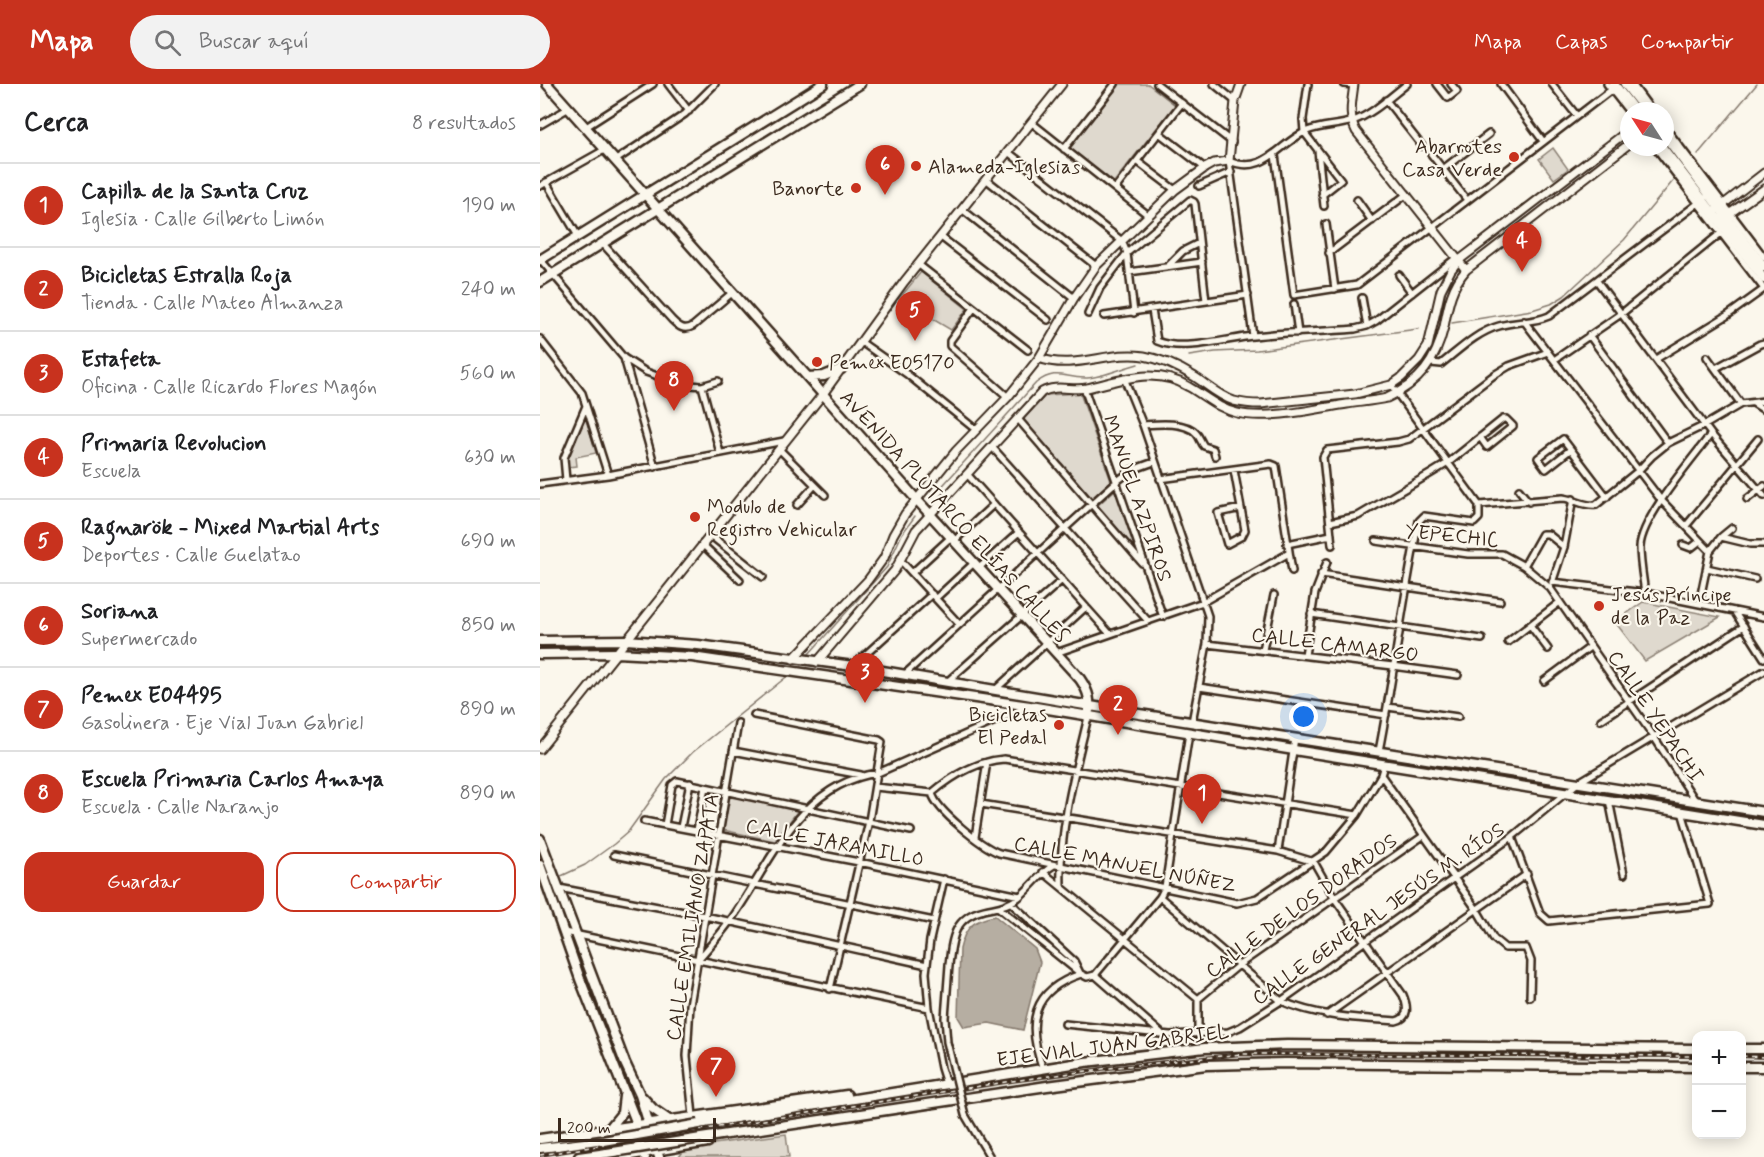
<!DOCTYPE html>
<html lang="es">
<head>
<meta charset="utf-8">
<style>
	body { margin:0; font-family:Mynerve,sans-serif; background:#f2f2f2; color:#202124 }
	.controls { position:absolute; right:18px; bottom:18px; display:grid; overflow:hidden; border-radius:12px; box-shadow:0 3px 15px #0003 }
	.controls button { width:54px; height:54px; display:grid; place-items:center; padding:0; border:0; border-bottom:2px solid #e0e0e0; background:#fff; color:#202124; font:30px sans-serif }
	.compass { position:absolute; left:1080px; top:18px; width:54px; height:54px; border-radius:50%; background:#fff; box-shadow:0 3px 15px #0003; rotate:306deg }
	.scale { position:absolute; left:18px; bottom:15px; width:158px; box-sizing:border-box; padding-left:6px; border:3px solid #3b2a1e; border-top:0; font-size:16px; line-height:21px; white-space:nowrap; color:#3b2a1e; -webkit-text-stroke:4px #fbf7ec; paint-order:stroke }
	.you { position:absolute; left:764px; top:633px; width:21px; height:21px; margin:-15px; border:4px solid #fff; border-radius:50%; background:#1a73e8; box-shadow:0 0 0 9px #1a73e833 }
	.badge { display:grid; place-items:center; width:39px; height:39px; border-radius:50%; background:#c8321e; color:#fff; font-size:20px; font-weight:700 }
	.pin { position:absolute; translate:-50% -50px; filter:drop-shadow(0 2px 3px #0008) }
	.pin::after { content:''; position:absolute; top:32px; width:21px; height:18px; background:inherit; clip-path:polygon(0 0,100% 0,50% 100%) }
	.list { margin:0; padding:0; list-style:none }
	h2 { display:flex; justify-content:space-between; align-items:center; height:78px; margin:0; padding:0 24px; font-size:26px }
	h2 small { font-size:20px; font-weight:400; color:#757577 }
	.list li { display:grid; grid-template-columns:39px 1fr auto; gap:18px; align-items:center; box-sizing:border-box; height:84px; padding:0 24px; border-top:2px solid #e0e0e0 }
	.list b { display:block; font-size:22px; white-space:nowrap }
	.list p { margin:0; font-size:20px; white-space:nowrap; color:#757577 }
	.list em { font-size:20px; font-style:normal; color:#757577 }
	.actions { display:flex; gap:12px; padding:18px 24px }
	.actions a { flex:1; padding:14px 0; border:2px solid #c8321e; border-radius:18px; text-align:center; font-size:21px; color:#c8321e }
	.actions .main { background:#c8321e; color:#fff }
	.icon { flex:none; width:33px; height:33px; fill:none; stroke:currentColor; stroke-width:2; stroke-linecap:round; stroke-linejoin:round }
	.map { position:relative; flex:none; width:1224px; height:1073px; overflow:hidden }
	header { display:flex; align-items:center; gap:36px; box-sizing:border-box; height:84px; padding:0 30px; background:#c8321e; color:#fff }
	header strong { font-size:28px }
	nav { display:flex; gap:33px; margin-inline-start:auto; font-size:21px }
	.search { width:420px; height:54px; background:#f2f2f2; display:flex; align-items:center; gap:15px; box-sizing:border-box; padding:0 21px; border-radius:33px; color:#757577; font-size:22px }
	main { display:flex }
	aside { flex:1; background:#fff }
	.map>svg:first-child { display:block }
</style>
</head>
<body>
<header>
<strong>Mapa</strong>
<div class="search"><svg class="icon" aria-label="search" viewBox="0 0 24 24"><circle cx="10" cy="10" r="6"/><path d="M15 15l6 6"/></svg>Buscar aquí</div>
<nav><a>Mapa</a><a>Capas</a><a>Compartir</a></nav>
</header>
<main>
<aside>
<h2>Cerca<small>8 resultados</small></h2>
<ul class="list">
<li><span class="badge">1</span><div><b>Capilla de la Santa Cruz</b><p>Iglesia · Calle Gilberto Limón</p></div><em>190 m</em></li>
<li><span class="badge">2</span><div><b>Bicicletas Estralla Roja</b><p>Tienda · Calle Mateo Almanza</p></div><em>240 m</em></li>
<li><span class="badge">3</span><div><b>Estafeta</b><p>Oficina · Calle Ricardo Flores Magón</p></div><em>560 m</em></li>
<li><span class="badge">4</span><div><b>Primaria Revolucion</b><p>Escuela</p></div><em>630 m</em></li>
<li><span class="badge">5</span><div><b>Ragnarök - Mixed Martial Arts</b><p>Deportes · Calle Guelatao</p></div><em>690 m</em></li>
<li><span class="badge">6</span><div><b>Soriana</b><p>Supermercado</p></div><em>850 m</em></li>
<li><span class="badge">7</span><div><b>Pemex E04495</b><p>Gasolinera · Eje Vial Juan Gabriel</p></div><em>890 m</em></li>
<li><span class="badge">8</span><div><b>Escuela Primaria Carlos Amaya</b><p>Escuela · Calle Naranjo</p></div><em>890 m</em></li>
</ul>
<div class="actions"><a class="main">Guardar</a><a>Compartir</a></div>
</aside>
<div class="map">
<svg width="1224" height="1073" viewBox="0 0 1224 1073">
	<rect width="100%" height="100%" fill="#fbf7ec"/>
	<filter id="ink" filterUnits="userSpaceOnUse"><feTurbulence type="fractalNoise" baseFrequency=".0167" numOctaves="2"/><feDisplacementMap in="SourceGraphic" scale="12" xChannelSelector="R" yChannelSelector="G"/><feConvolveMatrix kernelMatrix="1 2 1 2 8 2 1 2 1" color-interpolation-filters="sRGB"/></filter>
	<g filter="url(#ink)">
		<!-- green -->
		<path fill="#dfd9ce" stroke="#8d8276" stroke-width="1.5" d="M580 0H608L635 21 574 98 530 64Z
			M1013 64 1028 85 1014 95 999 75Z
			M381 188 427 225 411 246 359 215Z
			M540 309 571 397 552 414 483 336 506 311Z
			M46 334 56 369 36 373 37 382 27 383 26 374Z
			M575 406 596 465 557 422Z
			M1103 518 1180 533 1105 577 1075 538Z
			M189 711 259 725 235 757 183 746Z
			M246 1050 249 1073H139L146 1064Z"/>
		<!-- water -->
		<path fill="#b6aea2" stroke="#85796d" stroke-width="1.5" d="M455 832 495 865 500 878 483 946 449 939 424 943 418 933 420 865C425 843 433 836 455 832Z"/>
		<g fill="none" stroke-linecap="round" stroke-linejoin="round">
			<!-- stream -->
			<path stroke="#85796d" stroke-width="1.5" d="M1158 70 1217 0
				M912 239 992 226 1011 220 1024 212 1084 156 1133 97
				M649 272 675 268 717 266 878 245
				M395 410 496 299C518 283 524 295 547 294 563 293 582 284 598 280
				M268 571 347 483 362 450 375 432
				M17 794 45 781 74 760 88 748 126 695 153 668 250 590"/>
			<!-- minor casing -->
			<g stroke="#3b2a1e" stroke-width="10">
				<path id="minor" d="M128 0 149 27
					M617 0 692 58
					M674 0 695 17
					M768 0 763 35 764 48 801 96 782 111
					M804 0 813 1
					M897 0 908 14 917 7 911 0
					M961 0 1003 57
					M1012 0 1037 32
					M1067 0 1089 28
					M1092 0 1112 27
					M846 16 882 62
					M492 39 608 131
					M0 41 29 24
					M46 43 113 0
					M1125 43 1224 173
					M619 49 665 84
					M1115 63 1224 205
					M524 65 575 0
					M778 67 784 122
					M468 68 582 157 587 169 594 229
					M891 70 927 116
					M735 71 754 211 817 201 1071 6
					M76 76 145 30 175 0
					M597 77 635 106
					M903 85 949 50
					M447 96 556 182
					M6 98 38 152
					M0 102 66 65
					M659 102 691 88
					M575 105 642 19
					M817 116 832 137
					M423 126 534 214
					M786 140 795 205
					M401 153 508 236
					M63 160 132 236C139 243 144 247 153 242L193 208
					M789 169 867 110
					M0 175 84 274 106 288 140 300 162 302 178 297
					M379 181 488 266
					M628 182 643 167 659 159
					M589 188 662 178
					M859 191 872 209
					M1057 197 1171 350 1224 412
					M822 214 827 242
					M754 220 758 249
					M434 224 410 257V262L468 313
					M612 226 617 257C643 268 685 255 713 252 747 248 781 248 815 245L827 242 836 237 916 174
					M548 230 560 204 587 169 650 116 654 118 655 120 666 217
					M564 232 708 211
					M984 237 1121 416 1170 467
					M1049 251 1128 359
					M713 252 689 77C725 92 740 58 767 47 782 41 798 42 813 37 833 30 850 13 867 0
					M0 255 42 309 68 391
					M321 258 368 291 435 345
					M1167 273 1201 320
					M84 274 115 383
					M1116 275 1188 231 1224 205
					M1014 276 1081 230 1181 149
					M891 279 901 280C919 266 937 248 959 242 976 237 993 239 1009 232L1173 108
					M1176 284 1220 260 1224 259
					M584 294 603 341 668 532 667 560 652 638
					M851 301 939 421
					M162 302 180 369
					M544 304 623 533
					M1213 319 1224 326
					M478 335 602 479
					M603 341C617 340 645 337 656 349 660 353 661 359 664 362L673 365 675 372
					M452 363 608 537
					M239 365 285 411
					M1030 366 1006 385 998 374 1023 355 1067 413
					M694 386 705 446 702 452 687 460 678 429 701 424
					M427 390 570 550
					M620 395 731 380 736 382 752 487
					M26 396 24 374 46 322
					M0 400 68 391 244 357
					M979 406 989 418
					M1207 415 1224 402
					M257 421 275 401
					M939 421 1023 414C1034 415 1045 423 1056 421L1098 387 1112 372 1128 359 1165 341 1201 320 1224 317
					M790 438 818 432 890 390 908 379 963 335H966L973 342 947 363 940 353
					M1146 442 1218 355
					M170 451 223 493
					M1181 453 1192 444
					M415 456 454 420
					M836 457 928 470H962L984 482 1010 504 1114 653 1155 716
					M162 460 200 496
					M747 460 791 451
					M792 461 783 373 787 366 858 358 869 355 954 291 969 282 1008 268
					M1143 461 1151 464 1160 457
					M361 477 419 540
					M984 482 1002 450H1008L1024 463
					M440 483 479 448
					M1167 484 1215 495
					M373 488 411 453
					M781 490 960 517
					M1012 498 1105 509 1224 533
					M1012 499 1024 463 1033 415
					M1105 509C1103 494 1100 478 1100 463 1101 434 1153 374 1171 350
					M396 514 434 479
					M1159 520 1170 467 1181 453 1210 460H1224
					M1194 527 1224 574
					M771 530 942 555
					M990 541 1008 565
					M968 558 1020 518
					M667 560 853 582 918 591
					M723 566 734 511
					M516 569 663 518 749 469
					M765 571 775 509 787 478
					M313 582 392 510
					M365 590 576 398 592 386 614 378
					M408 597 522 496
					M1004 597 1050 563
					M659 603 846 631
					M456 605 546 523
					M848 623 918 633
					M214 631 339 656 342 658 329 737 290 905
					M1061 636 1204 542
					M193 667 321 691
					M839 667C854 590 863 513 879 437L884 432 934 439 939 434V421
					M841 691 937 826 954 855 965 864H986L991 877 990 913
					M335 703 392 709C412 692 438 677 464 675L817 731
					M392 709C396 726 441 762 459 769L697 819 717 814 786 768 817 731 841 691 844 681
					M1069 716 1084 790
					M441 720 738 767 774 778 795 815 863 911C868 923 869 934 856 937 816 934 778 933 741 917L620 813
					M104 737 319 778 480 812
					M125 741 132 701 137 697 371 747
					M141 743 150 699
					M157 746 165 703
					M435 753 447 678
					M972 753 1000 829 1009 837 1170 820 1142 728
					M738 767 755 654
					M74 771 394 837
					M503 788 658 915V950
					M404 795 390 856 386 889 389 924 401 984 406 1000
					M521 801C519 745 535 687 548 633
					M19 804 165 832 387 881
					M471 819 534 877 540 889
					M459 824 541 890 547 893 555 891
					M24 848 389 924
					M157 877C168 864 180 851 190 837 231 780 258 700 338 689L489 622
					M409 881C412 854 414 833 444 826 456 823 465 823 475 816 490 806 498 790 514 781
					M555 891 620 813 625 803 649 649
					M555 891 621 949
					M658 915 699 881 883 752
					M787 931 987 790
					M525 940 630 951 688 948 700 943 741 917 972 753 1039 698 1224 587
					M503 985C486 940 491 906 541 890
					M153 1032 147 972 150 921 198 639"/>
			</g>
			<!-- tertiary casing -->
			<g stroke="#3b2a1e" stroke-width="11">
				<path id="tertiary" d="M814 0C812 17 808 31 816 47L926 186
					M1176 126 1224 89
					M1182 135 1224 105
					M499 274C533 287 570 266 604 272 622 275 639 283 655 293 667 301 679 312 694 317 702 319 712 320 721 320L815 310 851 301 861 294 879 276 888 262 901 206 911 186 918 177 1089 46
					M253 575 328 496 344 474 353 451 365 430 416 367 468 313 499 274 534 214 556 182 635 106 665 84 674 79 689 77 695 17 701 0
					M277 578 355 486 376 446 502 308C516 300 532 307 547 304 582 296 616 282 649 303 665 312 679 325 697 329 727 336 776 325 807 320 820 318 834 317 847 314 880 299 896 277 904 243 908 222 911 203 926 186L1089 60
					M0 665 283 310 364 198 522 0"/>
			</g>
			<!-- secondary casing -->
			<g stroke="#3b2a1e" stroke-width="12">
				<path id="secondary" d="M1074 0 1095 27
					M1085 0 1106 27
					M1125 52 1224 183
					M1122 63 1224 195"/>
			</g>
			<!-- primary casing -->
			<g stroke="#3b2a1e" stroke-width="13">
				<path id="primary" d="M7 0 377 416 540 595C549 608 551 617 548 633
					M0 176 283 0
					M0 198 320 0
					M268 293 284 292 301 285
					M0 557 86 556 158 561 313 582 580 627 1224 728
					M0 570 77 569 152 573 490 622 754 666 1224 741
					M0 755 85 979 100 1011 119 1073
					M0 781 40 895 97 1040 99 1057 105 1073
					M1202 965H1224
					M1202 983H1224
					M102 1013 113 1025 129 1036
					M159 1040 545 978 665 964 747 961 1156 965
					M69 1045 82 1029 84 1012
					M161 1054 507 1002 666 981 745 979 1156 983
					M0 1055 307 1011
					M0 1064 63 1057
					M39 1073 67 1069
					M79 1073 168 1058"/>
			</g>
			<!-- minor -->
			<use href="#minor" stroke="#fbf7ec" stroke-width="5"/>
			<!-- tertiary -->
			<use href="#tertiary" stroke="#fbf7ec" stroke-width="7"/>
			<!-- secondary -->
			<use href="#secondary" stroke="#fbf7ec" stroke-width="8"/>
			<!-- primary -->
			<use href="#primary" stroke="#fbf7ec" stroke-width="8"/>
			<!-- rail casing -->
			<g stroke="#3b2a1e" stroke-width="4">
				<path id="rail" d="M1202 972 1224 973
					M0 1071 472 997 569 984 701 970 1156 972"/>
			</g>
			<!-- rail -->
			<use href="#rail" stroke="#fbf7ec" stroke-width="1.5" stroke-dasharray="4.5" stroke-linecap="butt"/>
			<!-- minor-bridge casing -->
			<g stroke="#3b2a1e" stroke-width="10" stroke-linecap="butt">
				<path id="minor-bridge" d="M409 881 405 934 407 958 425 1031 450 1073"/>
			</g>
			<!-- primary-bridge casing -->
			<g stroke="#3b2a1e" stroke-width="13" stroke-linecap="butt">
				<path id="primary-bridge" d="M63 1057 159 1040
					M67 1069 161 1054"/>
			</g>
			<!-- minor-bridge -->
			<use href="#minor-bridge" stroke="#fbf7ec" stroke-width="5"/>
			<!-- primary-bridge -->
			<use href="#primary-bridge" stroke="#fbf7ec" stroke-width="8"/>
		</g>
	</g>
	<!-- markers -->
	<g fill="#c8321e" stroke="#fbf7ec" stroke-width="2">
		<circle cx="974" cy="73" r="6"/>
		<circle cx="376" cy="82" r="6"/>
		<circle cx="316" cy="104" r="6"/>
		<circle cx="277" cy="278" r="6"/>
		<circle cx="155" cy="433" r="6"/>
		<circle cx="1059" cy="522" r="6"/>
		<circle cx="519" cy="641" r="6"/>
	</g>
	<g text-anchor="middle" stroke-width="4.5" stroke-linejoin="round" paint-order="stroke">
		<!-- poi labels -->
		<g font-size="20" fill="#3b2a1e" stroke="#fbf7ec" text-anchor="start">
			<text x="962" y="69" text-anchor="end">Abarrotes<tspan x="962" dy="23">Casa Verde</tspan></text>
			<text x="388" y="89">Alameda-Iglesias</text>
			<text x="304" y="111" text-anchor="end">Banorte</text>
			<text x="289" y="285">Pemex E05170</text>
			<text x="167" y="429">Modulo de<tspan x="167" dy="23">Registro Vehicular</tspan></text>
			<text x="1071" y="517">Jesús Príncipe<tspan x="1071" dy="23">de la Paz</tspan></text>
			<text x="507" y="637" text-anchor="end">Bicicletas<tspan x="507" dy="23">El Pedal</tspan></text>
		</g>
		<!-- street labels -->
		<g font-size="20" fill="#3b2a1e" stroke="#fbf7ec">
			<text transform="translate(598 414) rotate(71)" y="7">MANUEL AZPIROS</text>
			<text transform="translate(415 432) rotate(48)" y="7">AVENIDA PLUTARCO ELÍAS CALLES</text>
			<text transform="translate(912 451) rotate(6)" y="7">YEPECHIC</text>
			<text transform="translate(795 560) rotate(7)" y="7">CALLE CAMARGO</text>
			<text transform="translate(1116 632) rotate(56)" y="7">CALLE YEPACHI</text>
			<text transform="translate(295 758) rotate(11)" y="7">CALLE JARAMILLO</text>
			<text transform="translate(585 780) rotate(11)" y="7">CALLE MANUEL NÚÑEZ</text>
			<text transform="translate(761 821) rotate(-36)" y="7">CALLE DE LOS DORADOS</text>
			<text transform="translate(838 829) rotate(-35)" y="7">CALLE GENERAL JESÚS M. RÍOS</text>
			<text transform="translate(152 833) rotate(-81)" y="7">CALLE EMILIANO ZAPATA</text>
			<text transform="translate(573 961) rotate(-7)" y="7">EJE VIAL JUAN GABRIEL</text>
		</g>
	</g>
</svg>
<div class="controls">
<button>+</button>
<button>−</button>
</div>
<svg class="compass" viewBox="-18 -18 36 36"><path d="M0-13l5 13h-10z" fill="#e53935"/><path d="M0 13l5-13h-10z" fill="#757577"/></svg>
<div class="scale">200 m</div>
<div class="you"></div>
<div class="pin badge" style="left:662px;top:740px">1</div>
<div class="pin badge" style="left:578px;top:651px">2</div>
<div class="pin badge" style="left:325px;top:619px">3</div>
<div class="pin badge" style="left:982px;top:188px">4</div>
<div class="pin badge" style="left:375px;top:257px">5</div>
<div class="pin badge" style="left:345px;top:111px">6</div>
<div class="pin badge" style="left:176px;top:1013px">7</div>
<div class="pin badge" style="left:134px;top:327px">8</div>
</div>
</main>
</body>
</html>
